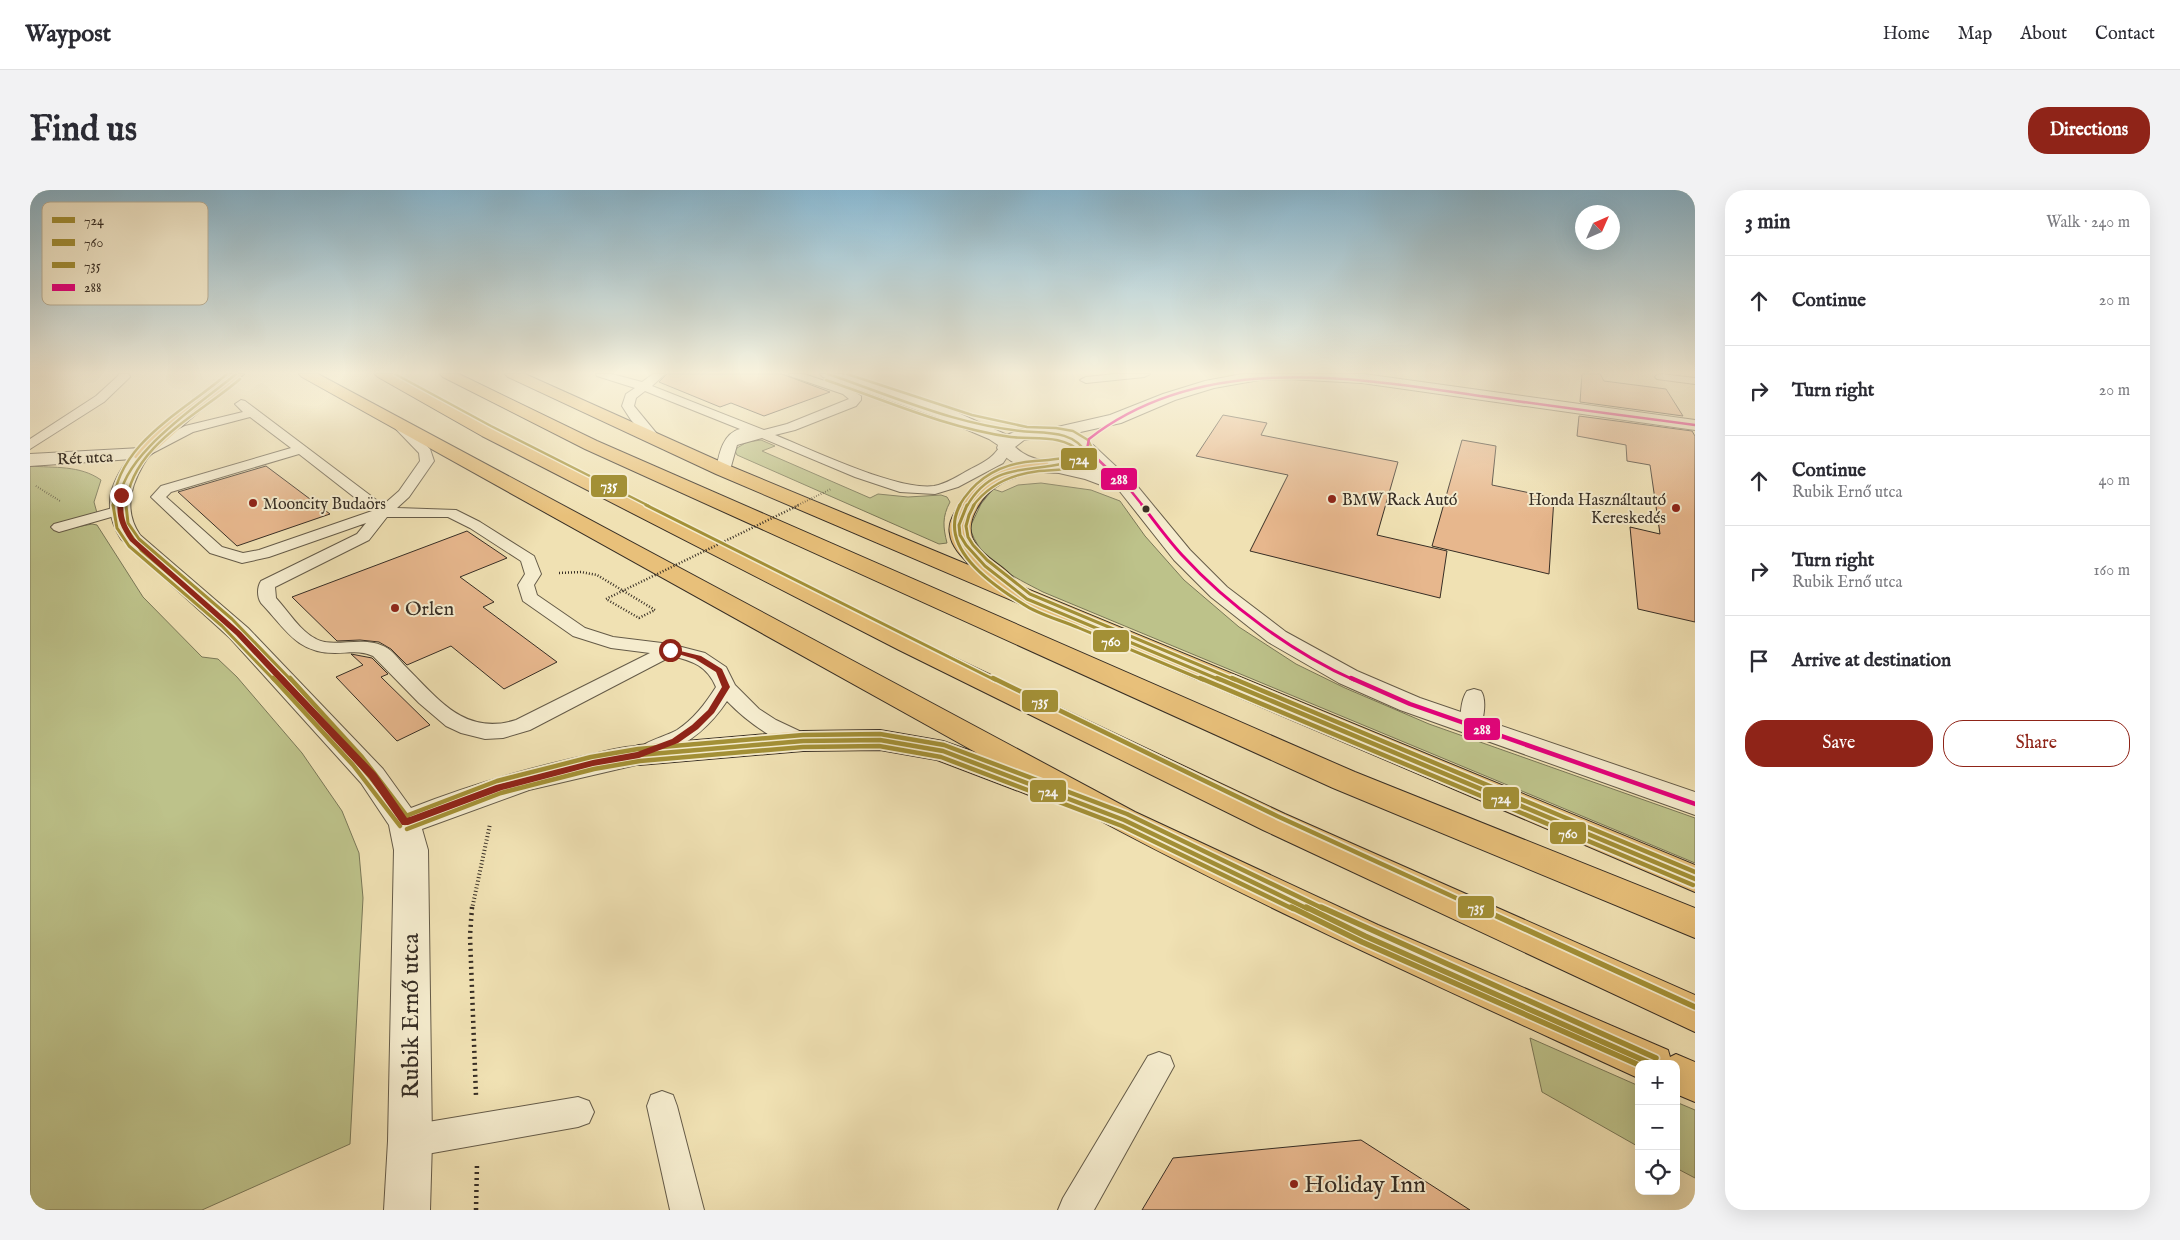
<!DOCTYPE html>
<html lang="en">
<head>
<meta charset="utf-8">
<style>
	body { margin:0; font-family:"IM FELL English",serif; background:#f2f2f3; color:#2b2b33 }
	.controls { position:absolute; right:15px; bottom:15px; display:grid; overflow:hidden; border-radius:10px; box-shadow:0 5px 20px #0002 }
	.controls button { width:45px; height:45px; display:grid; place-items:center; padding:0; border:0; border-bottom:1px solid #e1e1e2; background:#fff; color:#2b2b33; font:25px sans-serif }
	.compass { position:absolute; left:1545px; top:15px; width:45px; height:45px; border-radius:50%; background:#fff; box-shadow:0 5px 20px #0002; rotate:45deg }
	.stop { position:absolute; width:15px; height:15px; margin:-11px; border:4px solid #8f2418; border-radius:50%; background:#fff }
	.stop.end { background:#8f2418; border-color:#fff; box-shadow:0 1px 5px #0008 }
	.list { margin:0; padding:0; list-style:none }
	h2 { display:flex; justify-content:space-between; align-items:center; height:65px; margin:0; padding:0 20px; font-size:21px }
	h2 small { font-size:16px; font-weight:400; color:#7c7c81 }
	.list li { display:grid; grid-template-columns:32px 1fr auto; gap:15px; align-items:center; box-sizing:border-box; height:90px; padding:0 20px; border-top:1px solid #e1e1e2 }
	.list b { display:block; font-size:19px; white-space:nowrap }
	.list p { margin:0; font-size:16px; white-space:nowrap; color:#7c7c81 }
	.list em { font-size:16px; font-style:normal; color:#7c7c81 }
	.actions { display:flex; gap:10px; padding:15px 20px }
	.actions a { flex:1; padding:11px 0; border:1px solid #8f2418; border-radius:20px; text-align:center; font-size:18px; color:#8f2418 }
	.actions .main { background:#8f2418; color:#fff }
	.icon { flex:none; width:28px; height:28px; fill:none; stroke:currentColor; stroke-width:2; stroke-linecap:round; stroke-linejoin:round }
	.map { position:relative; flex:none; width:1665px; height:1020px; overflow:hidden; border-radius:20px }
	header { display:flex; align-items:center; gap:30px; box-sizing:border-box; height:70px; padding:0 25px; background:#fff; border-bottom:1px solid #e1e1e2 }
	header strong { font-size:24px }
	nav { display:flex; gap:28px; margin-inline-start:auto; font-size:18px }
	.intro { display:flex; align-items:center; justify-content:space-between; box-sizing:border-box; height:120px; padding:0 30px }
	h1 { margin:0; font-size:35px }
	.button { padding:12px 22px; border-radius:20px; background:#8f2418; color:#fff; font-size:18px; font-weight:700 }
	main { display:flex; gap:30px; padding:0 30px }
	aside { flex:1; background:#fff; border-radius:20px; box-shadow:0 5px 20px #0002 }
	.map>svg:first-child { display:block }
</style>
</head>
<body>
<header>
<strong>Waypost</strong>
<nav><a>Home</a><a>Map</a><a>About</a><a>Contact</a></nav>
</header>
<div class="intro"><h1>Find us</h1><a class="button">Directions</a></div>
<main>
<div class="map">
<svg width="1665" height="1020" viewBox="0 0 1665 1020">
	<rect width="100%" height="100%" fill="#f0e1b3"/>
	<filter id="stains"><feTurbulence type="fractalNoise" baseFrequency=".004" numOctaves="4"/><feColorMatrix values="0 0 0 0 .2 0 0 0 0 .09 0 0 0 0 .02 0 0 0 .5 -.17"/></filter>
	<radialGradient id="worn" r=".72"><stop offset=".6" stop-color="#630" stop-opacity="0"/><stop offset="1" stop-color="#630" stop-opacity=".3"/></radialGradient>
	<!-- green -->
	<path fill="#bdc28a" stroke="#7a7858" d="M731 250 745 256 732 261 840 308 848 304 878 307 911 305 917 307 920 312C912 327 913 337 917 353L909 354 707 265 705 261 707 258 717 252Z
		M0 276C24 278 50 275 71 290L64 312 67 323 32 340 62 334 67 335 113 407 172 467 188 469 207 487 272 563 312 621 329 663 333 708 320 954 172 1020H0Z
		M1011 293 1061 300 1090 311 1115 346 1154 390 1209 437 1266 474 1315 498 1399 534 1665 628V673L1013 402C984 387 948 370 940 337L951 314 963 299 972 302 988 295Z
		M1500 848 1609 896V957L1512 902Z
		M1646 912 1665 920V988L1646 978Z"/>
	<!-- building -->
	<path fill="#e7b78d" stroke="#372e25" d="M637 184H752L800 202 734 226 701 213 690 217 629 192Z
		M1552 184H1570L1574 191 1636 199 1653 226 1550 212Z
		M1193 225 1237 233 1231 245 1368 272 1347 345 1417 361 1410 408 1220 361 1258 285 1166 266Z
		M1549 226 1662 241 1665 246V432L1608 419 1600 337 1630 344 1620 275 1597 271 1596 255 1547 246Z
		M1432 250 1466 256 1462 295 1524 308 1519 384 1402 356Z
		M236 276 300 324 207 356 148 302Z
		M437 341 477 368 430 387 464 412 453 417 527 472 474 499 421 456 377 475 361 459 349 452 330 450 307 451 262 407Z
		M321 464 342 468 358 484 351 487 400 535 367 551 306 487 333 475Z
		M1331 950 1440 1020H1112L1143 968Z"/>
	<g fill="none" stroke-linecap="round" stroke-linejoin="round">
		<!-- service casing -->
		<g stroke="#655b48" stroke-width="2">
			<path id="service" d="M89 184H99L100 187 74 212 0 259V249L66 206 88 186Z
				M566 184H582L612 192 623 184H635L622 196 734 240 757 234 819 209 813 204 760 186 759 184H774L821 200 831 206V210L826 216 765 240 745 245C783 260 867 301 904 296 916 294 928 286 939 280 954 272 962 269 971 255H981L983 258 973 273 928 297 905 304 870 302 825 287 732 248 707 255 700 280 693 284 686 280C689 265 692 244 710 239L615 201 606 208 604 216 632 250 631 253H621L601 230 592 216 596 204 605 198 567 186Z
				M1085 184H1120L1114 187 1056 193 1050 190 1056 187Z
				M1631 184 1665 188V194L1627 189 1625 187 1627 185Z
				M211 210 215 211 353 315 369 301 390 271 389 263 362 235 368 231 372 232 400 259 404 271 379 307 367 318 426 320 450 332 504 366 511 384 504 395 507 405 555 438 583 447 640 454 675 463 696 477 705 495 729 519 746 530 780 546 784 551 780 556C756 563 713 528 697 511 681 535 662 552 635 563 626 567 619 570 609 567L606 562C613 551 635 547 647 540 664 529 675 514 686 497 677 476 663 471 642 466L500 540 473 548 455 549 431 543 416 536 389 513 343 466C331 460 318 463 305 463 266 463 255 438 231 413 227 407 227 397 231 391L327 344 336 333 239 367 212 373 180 363 121 307 131 296 261 258 220 227 163 242 119 265H109L107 262 109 259 155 236 213 222 205 214ZM269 264 342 321 229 360 213 363 192 357 136 307 141 302ZM357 327H418L440 338 491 371 495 384 488 395 493 411 543 446 581 458 620 463 486 530C435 546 409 510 376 477 370 471 365 463 357 458 335 444 304 459 286 449 270 441 258 421 246 408L245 397 339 350Z
				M90 316 95 317 97 320 95 323 29 342 24 340 21 337 24 334Z
				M1444 499 1451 501C1457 509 1454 532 1448 541L1441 543 1434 541C1428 532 1431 509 1437 501Z
				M1129 862 1140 866 1144 876 1064 1020H1028L1033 1008 1118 866Z
				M632 901 643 905 647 916 674 1020H640L617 916 621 905Z
				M548 907 559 911 564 922 559 933 548 937 380 967 369 962 364 951 369 940 380 935Z"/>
		</g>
		<!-- minor casing -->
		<g stroke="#655b48" stroke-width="2">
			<path id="minor" d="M1057 254 1063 255 1108 297 1160 360 1197 397 1256 442 1327 481 1390 508 1665 602V625L1370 520 1309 493 1238 452 1181 407 1144 370 1088 299 1079 298 1055 289 1016 280 1014 276 1016 272 1023 270 1068 280 1048 259 1051 255Z
				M111 258 117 260 120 264 117 268 0 276V264Z"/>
		</g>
		<!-- tertiary casing -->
		<g stroke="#655b48" stroke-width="2">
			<path id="tertiary" d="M790 184H812L924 221 977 245 989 240 1011 237 1023 238 1080 225 1133 204 1175 191 1212 184H1334L1665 230V240L1332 193 1258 189 1229 190 1184 198 1145 210 1091 233 1046 243C1057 247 1063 253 1066 264 1046 294 986 285 967 258L968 255 959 249 912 229 793 187ZM1011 247C1023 248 1044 248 1047 263 1030 277 1001 272 985 257L994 250Z
				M111 258 117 260 120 264C103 289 91 317 110 345L218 438 353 579 381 618C440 595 501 577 563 564 581 560 601 553 619 558L624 565 619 572 499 600 392 639 398 660 402 951 400 1020H354L358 951 364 660 359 635 331 593 200 448 91 349C70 315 81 290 105 260Z"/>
		</g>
		<!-- motorway casing -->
		<g stroke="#372e25" stroke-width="2">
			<path id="motorway" d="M197 184H214L159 230 117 268 111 270 105 268 102 264 105 260 147 222Z
				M269 184H288L1105 622 1348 735 1638 860 1640 867 1646 864 1665 872V912L1646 904V874H1609L1608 888C1408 796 1205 706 1012 599L1010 602 999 605 907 570 850 560 773 561 609 575 599 572 594 565 599 558 609 555 773 541 850 540 913 551 947 563 272 187Z
				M345 184H364L464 238 887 450 1255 624 1665 805V842L1233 640 869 460 452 246 348 187Z
				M410 184H429L567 251 1325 582 1665 718V748L1303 598 555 259 413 187Z
				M475 184H495L700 276 941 376C932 367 921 356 920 344 918 336 921 329 925 322 938 294 960 280 990 273 999 271 1008 269 1017 271L1019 275 1017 279C984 287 960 290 944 324 940 333 939 344 945 353 955 369 974 375 985 390L983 393 1665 675V702L686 284 478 187Z"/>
		</g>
		<!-- path-far3 -->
		<path stroke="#372e25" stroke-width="2" stroke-dasharray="0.5 2" stroke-linecap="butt" d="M6 296 30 311"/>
		<!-- path-far2 -->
		<path stroke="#372e25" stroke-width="2.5" stroke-dasharray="1 2" stroke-linecap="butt" d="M529 383 551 382 567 385 625 420 609 428 576 409"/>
		<!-- path-far1 -->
		<path stroke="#372e25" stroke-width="4" stroke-dasharray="1 2.5" stroke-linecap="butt" d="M442 719 460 634"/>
		<!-- path -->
		<path stroke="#372e25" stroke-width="4.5" stroke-dasharray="2 4" stroke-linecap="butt" d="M442 717 440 746 446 906
			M446 1020 447 974"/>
		<!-- service -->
		<use href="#service" fill="#f5ecce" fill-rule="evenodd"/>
		<!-- minor -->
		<use href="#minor" fill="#f5ecce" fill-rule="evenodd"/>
		<!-- tertiary -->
		<use href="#tertiary" fill="#f5ecce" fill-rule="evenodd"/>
		<!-- motorway -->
		<use href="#motorway" fill="#e8c07a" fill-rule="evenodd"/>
		<!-- path-bridge-far1 -->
		<path stroke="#372e25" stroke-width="2" stroke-dasharray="0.5 2" stroke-linecap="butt" d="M766 316 801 299"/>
		<!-- path-bridge -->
		<path stroke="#372e25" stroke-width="2.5" stroke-dasharray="1 2" stroke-linecap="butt" d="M576 409 769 315"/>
		<!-- bus-1-far3 casing -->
		<g stroke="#f5ecce" stroke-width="5">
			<path id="bus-1-far3" d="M798 184C865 207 933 238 1004 242 1025 243 1046 244 1057 264 1015 289 967 263 937 316
				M90 316C84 269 173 212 206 184"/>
		</g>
		<!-- bus-1-far2 casing -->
		<g stroke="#f5ecce" stroke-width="6">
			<path id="bus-1-far2" d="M90 315 93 333 111 360 190 427 226 460 253 490
				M937 315 929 335 930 345 936 355 955 376 997 409 1190 490"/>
		</g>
		<!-- bus-1-far1 casing -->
		<g stroke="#f5ecce" stroke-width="8">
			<path id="bus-1-far1" d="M252 488C295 535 339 581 375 633
				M1187 488 1665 689
				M375 633 469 597 563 573 609 565 773 551 850 550 913 561 1094 630 1278 719"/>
		</g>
		<!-- bus-1 casing -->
		<g stroke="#f5ecce" stroke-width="9">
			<path id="bus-1" d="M1276 717 1335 746 1622 874"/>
		</g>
		<!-- bus-2-far3 casing -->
		<g stroke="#f5ecce" stroke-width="5">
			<path id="bus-2-far3" d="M796 190C857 211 917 238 981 247 1004 250 1033 244 1050 262 1036 269 1021 270 1005 271 972 273 946 287 929 316
				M83 316C86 253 155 221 197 184"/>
		</g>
		<!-- bus-2-far2 casing -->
		<g stroke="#f5ecce" stroke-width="6">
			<path id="bus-2-far2" d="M83 315 87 338 99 356 192 436 244 490
				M930 315C907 357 961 394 993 414 1009 425 1031 430 1049 438 1090 455 1131 472 1173 490"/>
		</g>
		<!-- bus-2-far1 casing -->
		<g stroke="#f5ecce" stroke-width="8">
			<path id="bus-2-far1" d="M243 488 323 575 370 636
				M1170 488 1663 695
				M377 639 471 603 564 579 610 571 773 557 849 556 911 567 1092 636 1263 719"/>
		</g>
		<!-- bus-2 casing -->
		<g stroke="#f5ecce" stroke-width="9">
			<path id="bus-2" d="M1261 717 1332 752 1609 875"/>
		</g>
		<!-- bus-3-far3 casing -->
		<g stroke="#f5ecce" stroke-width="5">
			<path id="bus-3-far3" d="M365 184 461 236 619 316
				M817 184 942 225 997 237 1026 238 1043 241 1058 250 1062 258 1063 266C1047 282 1030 279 1009 281 983 284 959 294 943 316
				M96 316C100 256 170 224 210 189"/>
		</g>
		<!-- bus-3-far2 casing -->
		<g stroke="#f5ecce" stroke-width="6">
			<path id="bus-3-far2" d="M96 315 98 333 109 349 202 429 261 490
				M616 315 965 490
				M944 315 939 325 936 336 938 347 943 355 957 370 1000 404 1205 490"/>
		</g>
		<!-- bus-3-far1 casing -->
		<g stroke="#f5ecce" stroke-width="8">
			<path id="bus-3-far1" d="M260 488 332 567 380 630
				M963 488 1247 626 1450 719
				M1202 488 1665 682
				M373 627 467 591 561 567 608 559 773 545 850 544 914 555 1097 624 1294 719"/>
		</g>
		<!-- bus-3 casing -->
		<g stroke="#f5ecce" stroke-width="9">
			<path id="bus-3" d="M1291 717 1626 868
				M1447 717 1665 817"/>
		</g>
		<!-- bus-4-far2 casing -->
		<g stroke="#f5ecce" stroke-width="5">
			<path id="bus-4-far2" d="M1113 316 1101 301 1057 259 1059 249C1173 160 1327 188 1458 207 1527 217 1596 226 1665 235"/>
		</g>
		<!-- bus-4-far1 casing -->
		<g stroke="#f5ecce" stroke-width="6">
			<path id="bus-4-far1" d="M1112 315C1125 332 1138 350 1152 365 1198 415 1263 463 1324 490"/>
		</g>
		<!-- bus-4 casing -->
		<g stroke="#f5ecce" stroke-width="8">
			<path id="bus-4" d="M1321 488 1380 514 1665 614"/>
		</g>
		<!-- bus-1-far3 -->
		<use href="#bus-1-far3" stroke="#a39036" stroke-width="2.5"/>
		<!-- bus-1-far2 -->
		<use href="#bus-1-far2" stroke="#a39036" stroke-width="3"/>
		<!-- bus-1-far1 -->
		<use href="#bus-1-far1" stroke="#a39036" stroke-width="4.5"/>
		<!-- bus-1 -->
		<use href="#bus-1" stroke="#a39036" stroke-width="5.5"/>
		<!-- bus-2-far3 -->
		<use href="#bus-2-far3" stroke="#a39036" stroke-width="2.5"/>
		<!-- bus-2-far2 -->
		<use href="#bus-2-far2" stroke="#a39036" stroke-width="3"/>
		<!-- bus-2-far1 -->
		<use href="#bus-2-far1" stroke="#a39036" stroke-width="4.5"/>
		<!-- bus-2 -->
		<use href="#bus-2" stroke="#a39036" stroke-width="5.5"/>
		<!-- bus-3-far3 -->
		<use href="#bus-3-far3" stroke="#a39036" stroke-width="2.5"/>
		<!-- bus-3-far2 -->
		<use href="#bus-3-far2" stroke="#a39036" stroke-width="3"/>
		<!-- bus-3-far1 -->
		<use href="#bus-3-far1" stroke="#a39036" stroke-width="4.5"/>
		<!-- bus-3 -->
		<use href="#bus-3" stroke="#a39036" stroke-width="5.5"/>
		<!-- bus-4-far2 -->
		<use href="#bus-4-far2" stroke="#e5007d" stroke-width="2.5"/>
		<!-- bus-4-far1 -->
		<use href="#bus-4-far1" stroke="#e5007d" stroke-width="3"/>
		<!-- bus-4 -->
		<use href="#bus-4" stroke="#e5007d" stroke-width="4.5"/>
	</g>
	<!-- sky -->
	<linearGradient id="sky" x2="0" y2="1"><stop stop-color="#89b8d1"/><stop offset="0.56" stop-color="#f8f2dd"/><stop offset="1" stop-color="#f8f2dd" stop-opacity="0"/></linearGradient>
	<rect width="1665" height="326" fill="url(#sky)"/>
	<!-- route -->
	<path fill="#8f2418" d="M91 303 94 305C92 325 94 332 104 348L211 442 346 583 377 628 466 595 563 570 607 562 642 549 662 535 678 520 692 497 686 482 665 469 638 461V458L671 466 692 479 700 497 684 523 668 539 648 553 609 568 563 576 472 600 378 635H372L339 588 206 445 100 351C88 333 86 326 88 305Z"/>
	<!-- markers -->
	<g fill="#8f2418" stroke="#f5ecce" stroke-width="2">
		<circle cx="1302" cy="309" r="5"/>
		<circle cx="223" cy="313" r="5"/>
		<circle cx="1646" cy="318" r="5"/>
		<circle cx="365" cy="418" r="5"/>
		<circle cx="1264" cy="994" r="5"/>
	</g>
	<circle fill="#372e25" stroke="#f5ecce" stroke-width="2" cx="1116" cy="319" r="4.5"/>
	<g text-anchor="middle" stroke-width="4" stroke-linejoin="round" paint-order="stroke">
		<!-- far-street labels -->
		<g font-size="16" fill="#372e25" stroke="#f5ecce">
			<text transform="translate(55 267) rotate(-3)" y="6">Rét utca</text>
		</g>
		<!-- far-poi labels -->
		<g font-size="16" fill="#372e25" stroke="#f5ecce" text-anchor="start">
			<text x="1312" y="315">BMW Rack Autó</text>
			<text x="1636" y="315" text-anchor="end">Honda Használtautó<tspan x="1636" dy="18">Kereskedés</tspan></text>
			<text x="233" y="319">Mooncity Budaörs</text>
		</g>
		<!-- poi labels -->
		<g font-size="20" fill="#372e25" stroke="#f5ecce" text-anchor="start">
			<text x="375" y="425">Orlen</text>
		</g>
		<!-- near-street labels -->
		<g font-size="24" fill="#372e25" stroke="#f5ecce">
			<text transform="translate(380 826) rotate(-90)" y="8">Rubik Ernő utca</text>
		</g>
		<!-- near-poi labels -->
		<g font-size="24" fill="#372e25" stroke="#f5ecce" text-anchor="start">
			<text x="1274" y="1002">Holiday Inn</text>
		</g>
	</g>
	<!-- legend -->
	<rect x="12" y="12" width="166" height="103" rx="8" fill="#f5ecce" stroke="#bcb39b" stroke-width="1"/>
	<rect x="22" y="27" width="23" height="6" fill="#a39036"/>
	<rect x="22" y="49" width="23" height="7" fill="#a39036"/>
	<rect x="22" y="72" width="23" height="6" fill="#a39036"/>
	<rect x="22" y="94" width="23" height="7" fill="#e5007d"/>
	<g font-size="14" fill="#372e25">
		<text x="54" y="35">724</text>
		<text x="54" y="57">760</text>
		<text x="54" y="80">735</text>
		<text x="54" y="102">288</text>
	</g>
	<g stroke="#f5ecce" stroke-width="2">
		<rect x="1030" y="257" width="38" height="24" rx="5" fill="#a39036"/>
		<rect x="1070" y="277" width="38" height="24" rx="5" fill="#e5007d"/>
		<rect x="560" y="284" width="38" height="24" rx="5" fill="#a39036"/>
		<rect x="1062" y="439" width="38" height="24" rx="5" fill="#a39036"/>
		<rect x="991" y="499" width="38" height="24" rx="5" fill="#a39036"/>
		<rect x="1433" y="527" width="38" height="24" rx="5" fill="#e5007d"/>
		<rect x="999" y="589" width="38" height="24" rx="5" fill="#a39036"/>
		<rect x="1452" y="596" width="38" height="24" rx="5" fill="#a39036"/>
		<rect x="1519" y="631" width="38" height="24" rx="5" fill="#a39036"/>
		<rect x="1427" y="705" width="38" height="24" rx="5" fill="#a39036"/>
	</g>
	<g font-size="14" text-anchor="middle" font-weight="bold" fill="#fff">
		<text x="1049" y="274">724</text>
		<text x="1089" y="294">288</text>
		<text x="579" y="300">735</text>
		<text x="1081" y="456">760</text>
		<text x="1010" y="516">735</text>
		<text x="1452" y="544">288</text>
		<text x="1018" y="606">724</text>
		<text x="1471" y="613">724</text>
		<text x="1538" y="648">760</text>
		<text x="1446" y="722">735</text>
	</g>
	<rect width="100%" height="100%" filter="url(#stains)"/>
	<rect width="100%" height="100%" fill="url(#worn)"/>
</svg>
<div class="controls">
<button>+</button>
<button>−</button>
<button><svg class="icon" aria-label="locate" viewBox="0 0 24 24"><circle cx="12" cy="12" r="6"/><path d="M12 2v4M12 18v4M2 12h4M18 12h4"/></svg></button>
</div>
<svg class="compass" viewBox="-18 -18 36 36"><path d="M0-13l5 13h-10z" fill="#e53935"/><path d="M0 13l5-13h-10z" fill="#7c7c81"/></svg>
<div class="stop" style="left:640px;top:460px"></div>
<div class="stop end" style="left:91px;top:305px"></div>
</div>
<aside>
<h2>3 min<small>Walk · 240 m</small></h2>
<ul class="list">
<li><svg class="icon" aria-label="ahead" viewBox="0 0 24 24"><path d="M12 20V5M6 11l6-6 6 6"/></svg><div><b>Continue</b></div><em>20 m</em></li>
<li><svg class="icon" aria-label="right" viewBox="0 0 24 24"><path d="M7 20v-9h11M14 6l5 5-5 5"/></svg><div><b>Turn right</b></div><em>20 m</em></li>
<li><svg class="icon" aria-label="ahead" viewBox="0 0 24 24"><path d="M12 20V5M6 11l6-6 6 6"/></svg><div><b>Continue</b><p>Rubik Ernő utca</p></div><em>40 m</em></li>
<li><svg class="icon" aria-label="right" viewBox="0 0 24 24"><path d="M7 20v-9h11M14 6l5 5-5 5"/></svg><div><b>Turn right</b><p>Rubik Ernő utca</p></div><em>160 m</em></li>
<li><svg class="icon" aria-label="arrive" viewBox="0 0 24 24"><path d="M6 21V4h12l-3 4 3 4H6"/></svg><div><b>Arrive at destination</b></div></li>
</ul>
<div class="actions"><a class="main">Save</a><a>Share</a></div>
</aside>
</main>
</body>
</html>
